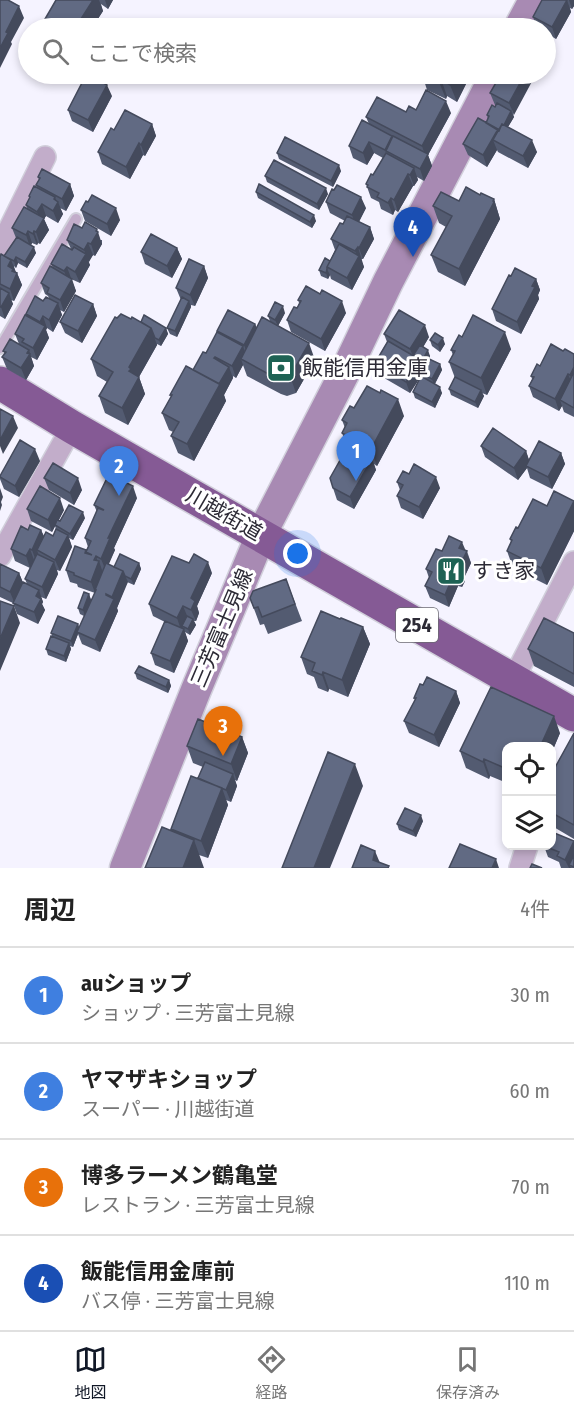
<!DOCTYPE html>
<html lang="ja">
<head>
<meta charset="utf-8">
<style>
	body { margin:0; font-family:"Fira Sans Condensed","Noto Sans JP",sans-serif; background:#f2f2f2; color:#222 }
	.controls { position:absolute; right:18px; bottom:18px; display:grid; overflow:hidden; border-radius:12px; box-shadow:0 3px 9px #0003 }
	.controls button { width:54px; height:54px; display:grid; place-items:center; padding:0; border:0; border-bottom:2px solid #e0e0e0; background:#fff; color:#222; font:30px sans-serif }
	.you { position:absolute; left:298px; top:554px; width:21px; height:21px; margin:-15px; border:4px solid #fff; border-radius:50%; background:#1a73e8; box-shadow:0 0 0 9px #1a73e833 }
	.badge { display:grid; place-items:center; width:39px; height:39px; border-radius:50%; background:#111827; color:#fff; font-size:20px; font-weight:700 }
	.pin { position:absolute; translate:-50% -50px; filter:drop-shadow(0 2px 3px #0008) }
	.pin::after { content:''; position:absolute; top:32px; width:21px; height:18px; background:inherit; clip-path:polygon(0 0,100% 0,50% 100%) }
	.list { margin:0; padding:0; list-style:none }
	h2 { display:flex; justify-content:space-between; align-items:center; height:78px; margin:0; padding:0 24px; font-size:26px }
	h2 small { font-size:20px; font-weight:400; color:#767676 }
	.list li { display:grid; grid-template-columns:39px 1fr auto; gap:18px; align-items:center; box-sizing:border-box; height:96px; padding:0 24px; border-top:2px solid #e0e0e0 }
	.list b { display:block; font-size:22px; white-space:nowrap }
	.list p { margin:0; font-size:20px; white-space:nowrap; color:#767676 }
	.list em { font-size:20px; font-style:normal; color:#767676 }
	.icon { flex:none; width:33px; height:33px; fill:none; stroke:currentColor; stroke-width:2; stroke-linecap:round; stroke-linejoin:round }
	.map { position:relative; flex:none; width:574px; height:868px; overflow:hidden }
	.search { position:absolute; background:#fff; box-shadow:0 3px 9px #0003; left:18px; right:18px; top:18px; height:66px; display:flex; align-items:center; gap:15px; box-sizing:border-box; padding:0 21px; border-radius:33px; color:#767676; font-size:22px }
	.sheet { height:462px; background:#fff }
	nav { display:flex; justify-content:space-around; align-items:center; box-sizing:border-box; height:84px; border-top:2px solid #e0e0e0; background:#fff; font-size:16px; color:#767676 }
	nav a { display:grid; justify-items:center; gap:3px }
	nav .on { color:#111827 }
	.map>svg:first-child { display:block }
</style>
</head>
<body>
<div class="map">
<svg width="574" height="868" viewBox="0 0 574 868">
	<rect width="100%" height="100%" fill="#f5f3ff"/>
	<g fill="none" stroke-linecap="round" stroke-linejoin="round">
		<!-- lane casing -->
		<g stroke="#d1cfdb" stroke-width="14">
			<path id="lane" d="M0 348 76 219"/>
		</g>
		<!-- street casing -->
		<g stroke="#d1cfdb" stroke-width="24">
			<path id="street" d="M0 248 45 157
				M0 556 72 427
				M513 680 574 562
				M520 868 527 846"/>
		</g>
		<!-- secondary casing -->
		<g stroke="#d1cfdb" stroke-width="33">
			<path id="secondary" d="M519 28 534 0
				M125 868 196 690 261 535 347 368 388 282 496 74"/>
		</g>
		<!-- highway casing -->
		<g stroke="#d1cfdb" stroke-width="36">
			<path id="highway" d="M0 383 72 427 574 715"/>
		</g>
		<!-- lane -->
		<use href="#lane" stroke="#c2adca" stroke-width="10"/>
		<!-- street -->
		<use href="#street" stroke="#c2adca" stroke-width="21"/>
		<!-- secondary -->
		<use href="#secondary" stroke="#a88ab3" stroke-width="30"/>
		<!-- highway -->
		<use href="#highway" stroke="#855a95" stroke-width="33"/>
	</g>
	<!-- wall -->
	<path fill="#535b71" d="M56 0H113L108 9 101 4 103 11 92 28H49L45 19Z
		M542 0H574V6L572 9 570 8 571 12 556 39 546 33V28H537L533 17Z
		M422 74H471L457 102 447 96 446 99 427 90Z
		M501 74 514 115 513 114 514 117 508 127 537 152 528 168 498 152 497 150 487 167 468 155 463 144 486 123 488 119 487 115 496 105H495L490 93Z
		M112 96 93 132 72 121 68 110Z
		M416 110 451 113 428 155 432 166 424 181 417 177 418 180 414 186H413L398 212 395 210 393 215 381 209 379 202 371 198 366 184 373 175 383 158 374 153 367 165 353 158 349 146 369 124 366 117 406 112Z
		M152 124 156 136 145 156 143 155 130 179 102 164 98 152 114 130Z
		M277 153 341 171 333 187 279 159Z
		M265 176 328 194 319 210 267 182Z
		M38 177 70 184 74 196 66 211 60 208 63 214 58 223 46 216 44 219 49 230 40 244 38 243 37 245 32 243 31 245 36 253 27 268 18 263 16 268 14 266 15 272 17 273 22 285 14 301 11 300 13 304 5 319 0 316V257L4 256 16 238 12 228 27 208 26 205 30 198 29 196 37 188 36 185 39 180Z
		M256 192 316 221 312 228 258 198Z
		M480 195 494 199 500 219 465 286 438 272 431 255 446 227 439 223 433 206 459 201Z
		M326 202 366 208 359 222 370 227 374 239 363 259H362L361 260 364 267 352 290 331 279 330 275 328 279 321 276 319 270 330 261 335 250 331 239 345 221 330 213Z
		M81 210 120 220 111 236 85 221Z
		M67 240H102V244L95 256 93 255 88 262 90 265 80 283 71 279 76 291 64 312 60 310 62 315 53 332 47 328 46 330 49 338 37 360 31 357 34 366 26 380 7 369 2 357 5 354 3 351 19 344 15 334 26 316V314L43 301 49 298 48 296 45 294 41 283 53 268 51 264 71 249Z
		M177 248 182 259 172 278 145 264 141 252Z
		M204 266 208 278 195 306 191 305V307L177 337 170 334 167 328 181 300 176 288Z
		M511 276 536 279 540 290 538 295 539 299 521 334 496 321 492 309Z
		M320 294 346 313 325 351 291 332 287 320 297 308 299 303 298 300Z
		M93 304 97 316 82 343 65 333 60 322Z
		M285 313 278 326 315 360 296 393 287 396 281 394 247 376 243 365 236 378 233 376V378L224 395 226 401 194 461 178 453 171 436 173 432 169 430 162 413 171 397 170 395 193 370 206 353 217 333V331L255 324 257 328 270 321 268 316Z
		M117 318 131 319 166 328 168 334 161 346 157 344V345L139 377 145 394 128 425 105 413 99 396 107 382 97 376 91 359Z
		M384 334 429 337 423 347 430 356 429 359 440 364 442 370 435 384 442 393 435 408 415 398 413 392 421 376 410 393 379 375 375 363 387 342Z
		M462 337 511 349 487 395 482 393 484 396 478 408 451 395 449 389 455 378 449 362 453 355 451 350Z
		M430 340 445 344 440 352 432 346Z
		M563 351 574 354V417L564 412 562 406 559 411 533 397 529 386 532 379 531 376 540 366Z
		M354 408 404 416 377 466 374 464 376 470 354 509 337 500 333 488 347 446 342 433 345 428 342 420Z
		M481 446 526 451 529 460 561 453 565 464 552 489 530 478 527 468 518 480 485 457Z
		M40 461 19 497 4 489 0 479V476Z
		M44 478 82 490 74 505 49 490Z
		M397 482 440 488 423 519 401 508 397 496 400 490Z
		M137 498 114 548 115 550 108 564 114 567 139 563 141 569 134 585 127 582 117 608 118 611 100 652 82 644 78 634 73 647 70 646 71 649 66 662 48 655 46 649 52 636 51 633 78 624 79 628 84 616 80 614 78 608 89 594 91 600 95 593 78 587 77 584 70 582 66 570 86 550 88 547 85 538 97 512 94 505Z
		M574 501V531L547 585 513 568 507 551 511 542 510 539 518 528 547 506Z
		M27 509 64 510 59 520 85 518 73 540 69 538 72 547 60 571 57 570 58 574 46 599 41 597 43 602 42 604 45 610 38 624 17 614 13 603 0 597V564L19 573 23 583 27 584 25 579 30 568 15 561 11 549 28 530H41L44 536H53L56 529 55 526 52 532 31 521Z
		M442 551H467L471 563 464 578 465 581 462 587 458 586 449 607 430 598 425 586 429 578 426 569Z
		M212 573 197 606 199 613 196 621H194L196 625 190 635 185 632 188 641 174 673 155 665 151 653 165 622 153 616 149 604Z
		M286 579 302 621 268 634 264 624 260 625 250 598Z
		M340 619 363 627 370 644 348 697 329 689 328 692 318 688 314 677 307 674 301 657Z
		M574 633V687L534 666 528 649Z
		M135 673 169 680 171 686 168 693 137 679Z
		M423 685 456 691 460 703 439 747 409 733 404 721 415 700 414 698Z
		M560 733 552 752V747H507V783L490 776 489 779 466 768 460 751Z
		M574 733V839L552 826V782L554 778 552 773Z
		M242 737 248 753 237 781 235 780 237 786 231 802 226 800 228 805 208 858 199 855 171 831V829L199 779 198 778 203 767 193 763 187 746Z
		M423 821 416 837 399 830 397 824Z
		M574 841V868H561L559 862 548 857 544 846Z"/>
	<!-- shaded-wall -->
	<path fill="#444a5c" d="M93 0H99L103 11 92 28H82L79 22Z
		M105 0H113L108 9Z
		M567 0 571 12 556 39 552 27Z
		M569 0H574V6L572 9Z
		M19 6 24 18 11 42 12 44 0 68V48L6 32Z
		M548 43 550 49 546 58V47Z
		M456 74H471L457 102 450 85Z
		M525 74H536L514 115 509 103Z
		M441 79 447 96 446 99 439 82Z
		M107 85 112 96 93 132 88 120Z
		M446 101 451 113 428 155 432 166 424 181 420 169 426 158 422 146Z
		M511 111 514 117 502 137 500 131Z
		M152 124 156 136 145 156 141 145Z
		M498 129 502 141 493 140 497 150 487 167 483 155Z
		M532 140 537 152 528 168 523 156Z
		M369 142 374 153 367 165 363 153Z
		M139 143 143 155 130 179 126 167Z
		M339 165 341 171 333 187 331 181Z
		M414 168 418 180 414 186 410 175Z
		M408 174 413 186 398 212 394 200Z
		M70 184 74 196 66 211 62 199Z
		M326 188 328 194 319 210 317 204Z
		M55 197 57 204 58 202 63 214 58 223 53 211 54 199Z
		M361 197 366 208 356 227 352 215Z
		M391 198 395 210 393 215 388 203Z
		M494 199 500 219 465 286 459 269Z
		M42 204 46 216 44 219 49 230 40 244 36 232 41 223 37 212Z
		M116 208 120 220 111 236 107 224Z
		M314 215 316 221 312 228 310 222Z
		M370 227 374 239 363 259 359 248Z
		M97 229 102 244 95 256 91 244Z
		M28 231 32 243 30 247 26 235Z
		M34 231 38 243 37 245 33 234Z
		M88 243 93 255 89 262 84 250Z
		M34 247 36 253 27 268 25 262Z
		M358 247 364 267 352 290 347 278 358 258 355 251Z
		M177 248 182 259 172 278 167 266Z
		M86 254 90 265 80 283 75 272Z
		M16 257 18 263 16 268 14 261Z
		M11 260 16 272 15 274 17 273 22 285 14 301 10 289 8 266Z
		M204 266 208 278 195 306 190 295Z
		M67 267 71 278 69 283 64 271Z
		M327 269 330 275 328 279 326 273Z
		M72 279 76 291 64 312 60 300Z
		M536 279 540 290 538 295 539 299 521 334 517 322Z
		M9 293 13 304 5 319 1 307Z
		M189 301 191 307 177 337 175 331Z
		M342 301 346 313 325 351 321 339Z
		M58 303 62 315 53 332 49 320Z
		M93 304 97 316 82 343 78 331Z
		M283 306 285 313 278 326 275 320Z
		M43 316 47 328 46 330 49 338 37 360 33 348 43 329 40 322Z
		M255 324 260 336 249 357 244 345Z
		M425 325 429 337 418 356 414 354 416 359 415 361 410 349Z
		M151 328 157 345 136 382 139 377 145 394 128 425 122 408 129 367Z
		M166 328 168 334 161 346 159 340Z
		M505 332 511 349 487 395 481 378Z
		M443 338 445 344 440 352 438 345Z
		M309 343 315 360 296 393 290 376Z
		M243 346 247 358 241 359 243 365 236 378 232 366Z
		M29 350 34 366 26 380 21 368Z
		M428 350 430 356 425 365 423 359Z
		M419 359 424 371 420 373 421 376 410 393 406 382Z
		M440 364 442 370 434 385 432 379Z
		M229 367 233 378 224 395 226 401 194 461 187 444Z
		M574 367V387L570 375Z
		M568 374 573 386 560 400 562 406 559 411 555 399Z
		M440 387 442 393 435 408 432 402Z
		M481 390 484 396 478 408 475 402Z
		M398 399 404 416 377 466 371 449Z
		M13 416 18 428 3 454 0 446V440Z
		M35 449 40 461 19 497 15 486Z
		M526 451 530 463 526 466 527 468 518 480 514 468Z
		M561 453 565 464 552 489 548 477Z
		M372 459 376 470 354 509 350 497Z
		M436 477 440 488 423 519 419 507Z
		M78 478 82 490 74 505 70 493Z
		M133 486 137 498 114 548 115 550 106 571 101 559 108 538Z
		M0 488 3 497 1 502 2 505 0 511Z
		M60 498 64 510 52 532 48 520Z
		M574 501V531L547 585 541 568Z
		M83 512 85 518 73 540 70 534Z
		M41 530 46 542 37 550 39 556 36 561 32 550Z
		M68 535 72 547 60 571 55 560Z
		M462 542 471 563 464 578 465 581 462 587 458 575 459 567V548Z
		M30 549 34 560 30 568 26 556Z
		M96 556 98 563 99 561 103 573 95 590V593L91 582Z
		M54 562 58 574 46 599 42 587Z
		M208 562 212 573 197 606 199 613 196 621 191 610V598Z
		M139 563 141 569 134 585 131 579Z
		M123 571 128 582 117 608 118 611 100 652 95 640 113 600 112 597Z
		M19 573 24 585 15 604 10 592Z
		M454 574 458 586 449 607 445 595Z
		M39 590 43 602 42 604 45 610 38 624 34 612 36 596Z
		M89 594 91 600 85 616 83 610Z
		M14 606 20 623 0 671V639Z
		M183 606 188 618 182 626 183 627 181 630 177 618Z
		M193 619 196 625 190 635 188 629Z
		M78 624 80 630 77 632 78 634 73 647 71 641Z
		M363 627 370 644 348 697 342 680Z
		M184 629 188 641 174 673 170 661Z
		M69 643 71 649 66 662 64 656Z
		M323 672 329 689 328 692 322 675Z
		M169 680 171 686 168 693 166 687Z
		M456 691 460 703 439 747 434 735Z
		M554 716 560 733 552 752V747H540Z
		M242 737 248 753 237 781 231 764Z
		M484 759 490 776 489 779 483 762Z
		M355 764 363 786 330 868H314Z
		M233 774 237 786 231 802 226 790Z
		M222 788 228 805 208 858 201 841Z
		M421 815 423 821 416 837 413 831Z
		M194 840 204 868H183Z
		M574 842V862L569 865 571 868H569L565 860Z
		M375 851 380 863 373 860Z
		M496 859 499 868H492Z"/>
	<!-- building -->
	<path fill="#616a83" stroke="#444a5c" stroke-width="1.5" d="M0 0H8L19 6 6 32 8 33 0 48Z
		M56 0H93L79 22 84 25 82 28H62L45 19Z
		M542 0H567L552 27 533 17Z
		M446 23 457 28H443Z
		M423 74H456L450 85 441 79 439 82Z
		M501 74H525L509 103 490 93Z
		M85 77 92 80 93 77 107 85 88 120 68 110Z
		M426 90 446 101 422 146 366 117 377 97 406 112 409 106 416 110Z
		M497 103 511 111 504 125 502 124 499 131 486 123 489 116 487 115 492 105 495 107Z
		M125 110 152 124 141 145 139 143 126 167 98 152 111 128 114 130Z
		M478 118 498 129 483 155 463 144Z
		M362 120 392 136 385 150 369 142 363 153 349 146Z
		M502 124 532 140 523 156 493 140Z
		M393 136 428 154 420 169 386 151Z
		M285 137 339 165 331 181 277 153Z
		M386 153 414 168 410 175 408 174 394 200 391 198 388 203 377 197 379 193 367 187 368 185 366 184 371 174 373 175Z
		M274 160 326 188 317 204 265 176Z
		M42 169 70 184 62 199 36 185 40 178 38 177Z
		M259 184 314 215 310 222 256 192Z
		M337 185 361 197 352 215 326 202 332 189 334 190Z
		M34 186 55 197 54 199 58 202 53 211 42 204 37 212 26 205 30 197 29 196Z
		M466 187 480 195 481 193 494 199 493 201 494 202 459 269 431 255 452 216 433 206 441 192 459 201Z
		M92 195 116 208 107 224 81 210 86 201 88 202Z
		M24 207 44 218 36 232 34 231 33 234 28 231 26 235 12 228Z
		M347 216 370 227 359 248 358 247 355 251 331 239 340 223 343 224Z
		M85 222 97 229 96 231 98 232 91 244 88 243 84 250 67 240 74 224 82 228Z
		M151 234 177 248 167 266 141 252Z
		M17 237 34 247 25 262 16 257 14 261 4 256Z
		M62 244 72 250 74 247 86 254 75 272 67 267 64 271 51 264Z
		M339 244 359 256 347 278 327 267Z
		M1 254 11 260 8 266 13 269 12 271 17 273 10 289 0 284V257Z
		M325 258 330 261 327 267V269L326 273 319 270Z
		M189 259 204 266 190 295 176 288Z
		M50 266 72 279 60 300 47 293 49 288 41 283Z
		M515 268 536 279 532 286 535 287 517 322 492 309 509 275 511 276Z
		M306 286 320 294 322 290 342 301 321 339 287 320 294 307 297 308 301 301 298 300Z
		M0 288 9 293 1 307H0Z
		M75 295 93 304 78 331 60 322Z
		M35 296 43 301 46 297 58 303 49 320 43 316 40 322 26 314Z
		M182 297 189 301 175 331 167 328Z
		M275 302 283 306 275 320 268 316Z
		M228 310 255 324 244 345 217 331Z
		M399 310 425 325 410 349 384 334Z
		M121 314 131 319 132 317 151 328 129 367 131 369 129 371 139 377 122 408 99 396 113 372 91 359 115 317 117 318Z
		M25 315 45 326 33 348 22 342 24 339 15 334Z
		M144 315 166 328 159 340 155 338 151 328 141 322Z
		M473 315 505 332 481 378 449 362 455 351 451 350 459 335 462 337Z
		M262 317 309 343 290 376 281 379 274 377 241 359Z
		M217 332 243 346 232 366 215 357 214 358 229 367 219 384 193 370 203 352 206 353Z
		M435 333 443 338 438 345 430 340Z
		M10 339 29 350 27 353 30 354 21 368 2 357 6 352 3 351Z
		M388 341 419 359 406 382 375 363Z
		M551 344 563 351 565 349 574 354V367L570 375 568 374 555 399 529 386 534 377 531 376 537 364 540 366Z
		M420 345 428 350 423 359 414 354Z
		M427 358 440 364 432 379 420 373Z
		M186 366 220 384 187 444 171 436 179 422 162 413 172 395H170Z
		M573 374H574V408L560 400Z
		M421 376 440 387 432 402 413 392Z
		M455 377 481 390 475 402 449 389Z
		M367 386 380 393 381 390 398 399 371 449 342 433 347 423 342 420 350 406 354 408Z
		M0 409 13 416 0 440Z
		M493 428 526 451 514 468 481 446Z
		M20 440 35 449 15 486 0 477V476Z
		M539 441 561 453 548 477 526 466Z
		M348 446 372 459 350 497 333 488 330 478Z
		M53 463 78 478 70 493 44 478Z
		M414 464 436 477 419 507 397 496 403 485 397 482 403 471 409 474Z
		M109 474 133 486 108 538H110L101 559 96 556 94 560 99 561 91 582 74 575V573L66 570 75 546 86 550 85 553 92 555 86 552 91 541 85 538 98 508 103 510H104L94 505Z
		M40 486 60 498 48 520 27 509Z
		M554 491 574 501 541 568 507 551 512 540 510 539 516 527 518 528 533 499 547 506Z
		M69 505 83 512 70 534 55 525 57 520 60 521Z
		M30 525 41 530 32 550 30 549 26 556 11 549 21 526 28 530Z
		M56 529 68 535 55 560 37 550 46 532 53 536Z
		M449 536 462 542 459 548 467 551 459 567 460 570 458 575 454 574 445 595 425 586 432 572 426 569 436 549 442 551Z
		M37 554 54 562 42 587 25 579Z
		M120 554 139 563 131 579 125 576 123 571 114 567Z
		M194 554 208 562 191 598 195 601 191 610 183 606 177 618 149 604 172 556 189 563Z
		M106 563 123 571 112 597 106 594V595L114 599 95 640 77 632 96 590H95Z
		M0 564 19 573 10 592 0 587Z
		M286 579 295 604 262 617 258 607 254 608 250 598 253 591Z
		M23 582 39 590 36 596 41 599 34 612 13 603Z
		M84 592 89 594 83 610 78 608Z
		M0 601 14 606 0 639Z
		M321 611 340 619 341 618 363 627 342 680 323 672 322 675 312 671 315 663 301 657Z
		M58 616 78 624 71 641 51 633Z
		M187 616 193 619 188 629 182 626Z
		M544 618 574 633V674L528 649Z
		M165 621 184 629 170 661 151 653Z
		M51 636 69 643 64 656 46 649Z
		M139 666 169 680 166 687 135 673Z
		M427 677 456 691 434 735 404 721 416 698H414L420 684 423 685Z
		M491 687 554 716 540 747H507V769L484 759 483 762 460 751Z
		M198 719 242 737 231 764 187 746Z
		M574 733V825L552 813V782L555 775 552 773Z
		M328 752 355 764 314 868H282Z
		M205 762 233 774 226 790 198 778Z
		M191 776 222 788 201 841 171 829Z
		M405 808 421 815 413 831 397 824Z
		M162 827 194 840 183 868H145Z
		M552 832 574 841 565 860 557 856 559 852 544 846H552Z
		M460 844 496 859 492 868H449Z
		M361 845 375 851 373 860 389 866 388 868H352Z
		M574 855V867L569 865Z
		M532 864 542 868H530Z"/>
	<!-- icons -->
	<defs>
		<g id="bank-square" transform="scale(1.5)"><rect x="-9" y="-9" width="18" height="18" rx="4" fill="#1e6254" stroke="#fff"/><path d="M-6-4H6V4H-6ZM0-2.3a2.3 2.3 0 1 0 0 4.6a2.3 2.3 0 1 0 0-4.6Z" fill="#fff"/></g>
		<g id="restaurant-square" transform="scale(1.5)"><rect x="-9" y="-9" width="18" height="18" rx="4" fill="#1e6254" stroke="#fff"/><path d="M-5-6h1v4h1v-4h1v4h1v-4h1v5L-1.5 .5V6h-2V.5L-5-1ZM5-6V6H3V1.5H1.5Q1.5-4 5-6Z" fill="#fff"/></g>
	</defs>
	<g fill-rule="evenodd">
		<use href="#bank-square" x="281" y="368"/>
		<use href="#restaurant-square" x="451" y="571"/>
	</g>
	<g text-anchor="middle" stroke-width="6" stroke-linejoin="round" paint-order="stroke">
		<!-- shield labels -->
		<rect fill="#fff" stroke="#6b6a72" stroke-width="1.5" x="396" y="608" width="42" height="34" rx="4.5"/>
		<g font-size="20" font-weight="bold" fill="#2c2a35">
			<text x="417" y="632">254</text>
		</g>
		<!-- poi labels -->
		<g font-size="21" fill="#2c2a35" stroke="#fff" text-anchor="start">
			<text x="302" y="375">飯能信用金庫</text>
			<text x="472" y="578">すき家</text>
		</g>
		<!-- street labels -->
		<g font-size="21" fill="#2c2a35" stroke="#fff">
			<text transform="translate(224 514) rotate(30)" y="7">川越街道</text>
			<text transform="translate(222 628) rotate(-67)" y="7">三芳富士見線</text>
		</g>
	</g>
</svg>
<div class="controls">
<button><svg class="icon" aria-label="locate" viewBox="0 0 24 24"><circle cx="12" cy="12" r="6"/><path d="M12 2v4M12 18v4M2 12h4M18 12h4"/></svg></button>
<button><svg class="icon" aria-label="layers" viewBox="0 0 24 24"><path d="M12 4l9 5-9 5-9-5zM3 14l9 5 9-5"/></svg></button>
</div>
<div class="you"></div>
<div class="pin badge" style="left:356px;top:481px;background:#3f7fe0">1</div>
<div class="pin badge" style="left:119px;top:496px;background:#3f7fe0">2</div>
<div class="pin badge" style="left:223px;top:756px;background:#e8710a">3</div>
<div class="pin badge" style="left:413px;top:257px;background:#1a4fb4">4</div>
<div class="search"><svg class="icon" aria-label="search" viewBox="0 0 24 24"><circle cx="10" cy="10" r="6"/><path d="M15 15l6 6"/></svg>ここで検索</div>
</div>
<section class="sheet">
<h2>周辺<small>4件</small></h2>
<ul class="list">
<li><span class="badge" style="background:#3f7fe0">1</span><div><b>auショップ</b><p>ショップ · 三芳富士見線</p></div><em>30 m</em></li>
<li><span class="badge" style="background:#3f7fe0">2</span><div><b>ヤマザキショップ</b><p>スーパー · 川越街道</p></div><em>60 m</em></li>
<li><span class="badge" style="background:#e8710a">3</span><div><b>博多ラーメン鶴亀堂</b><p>レストラン · 三芳富士見線</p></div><em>70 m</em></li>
<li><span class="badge" style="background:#1a4fb4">4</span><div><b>飯能信用金庫前</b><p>バス停 · 三芳富士見線</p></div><em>110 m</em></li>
</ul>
</section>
<nav>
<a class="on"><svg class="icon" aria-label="map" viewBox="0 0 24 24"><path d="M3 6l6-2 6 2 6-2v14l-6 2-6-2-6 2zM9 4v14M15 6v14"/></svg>地図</a>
<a><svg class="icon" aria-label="directions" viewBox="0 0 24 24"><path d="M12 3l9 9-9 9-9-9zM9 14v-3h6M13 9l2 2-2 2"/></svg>経路</a>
<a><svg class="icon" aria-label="saved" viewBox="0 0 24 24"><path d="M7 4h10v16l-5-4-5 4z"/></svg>保存済み</a>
</nav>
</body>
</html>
